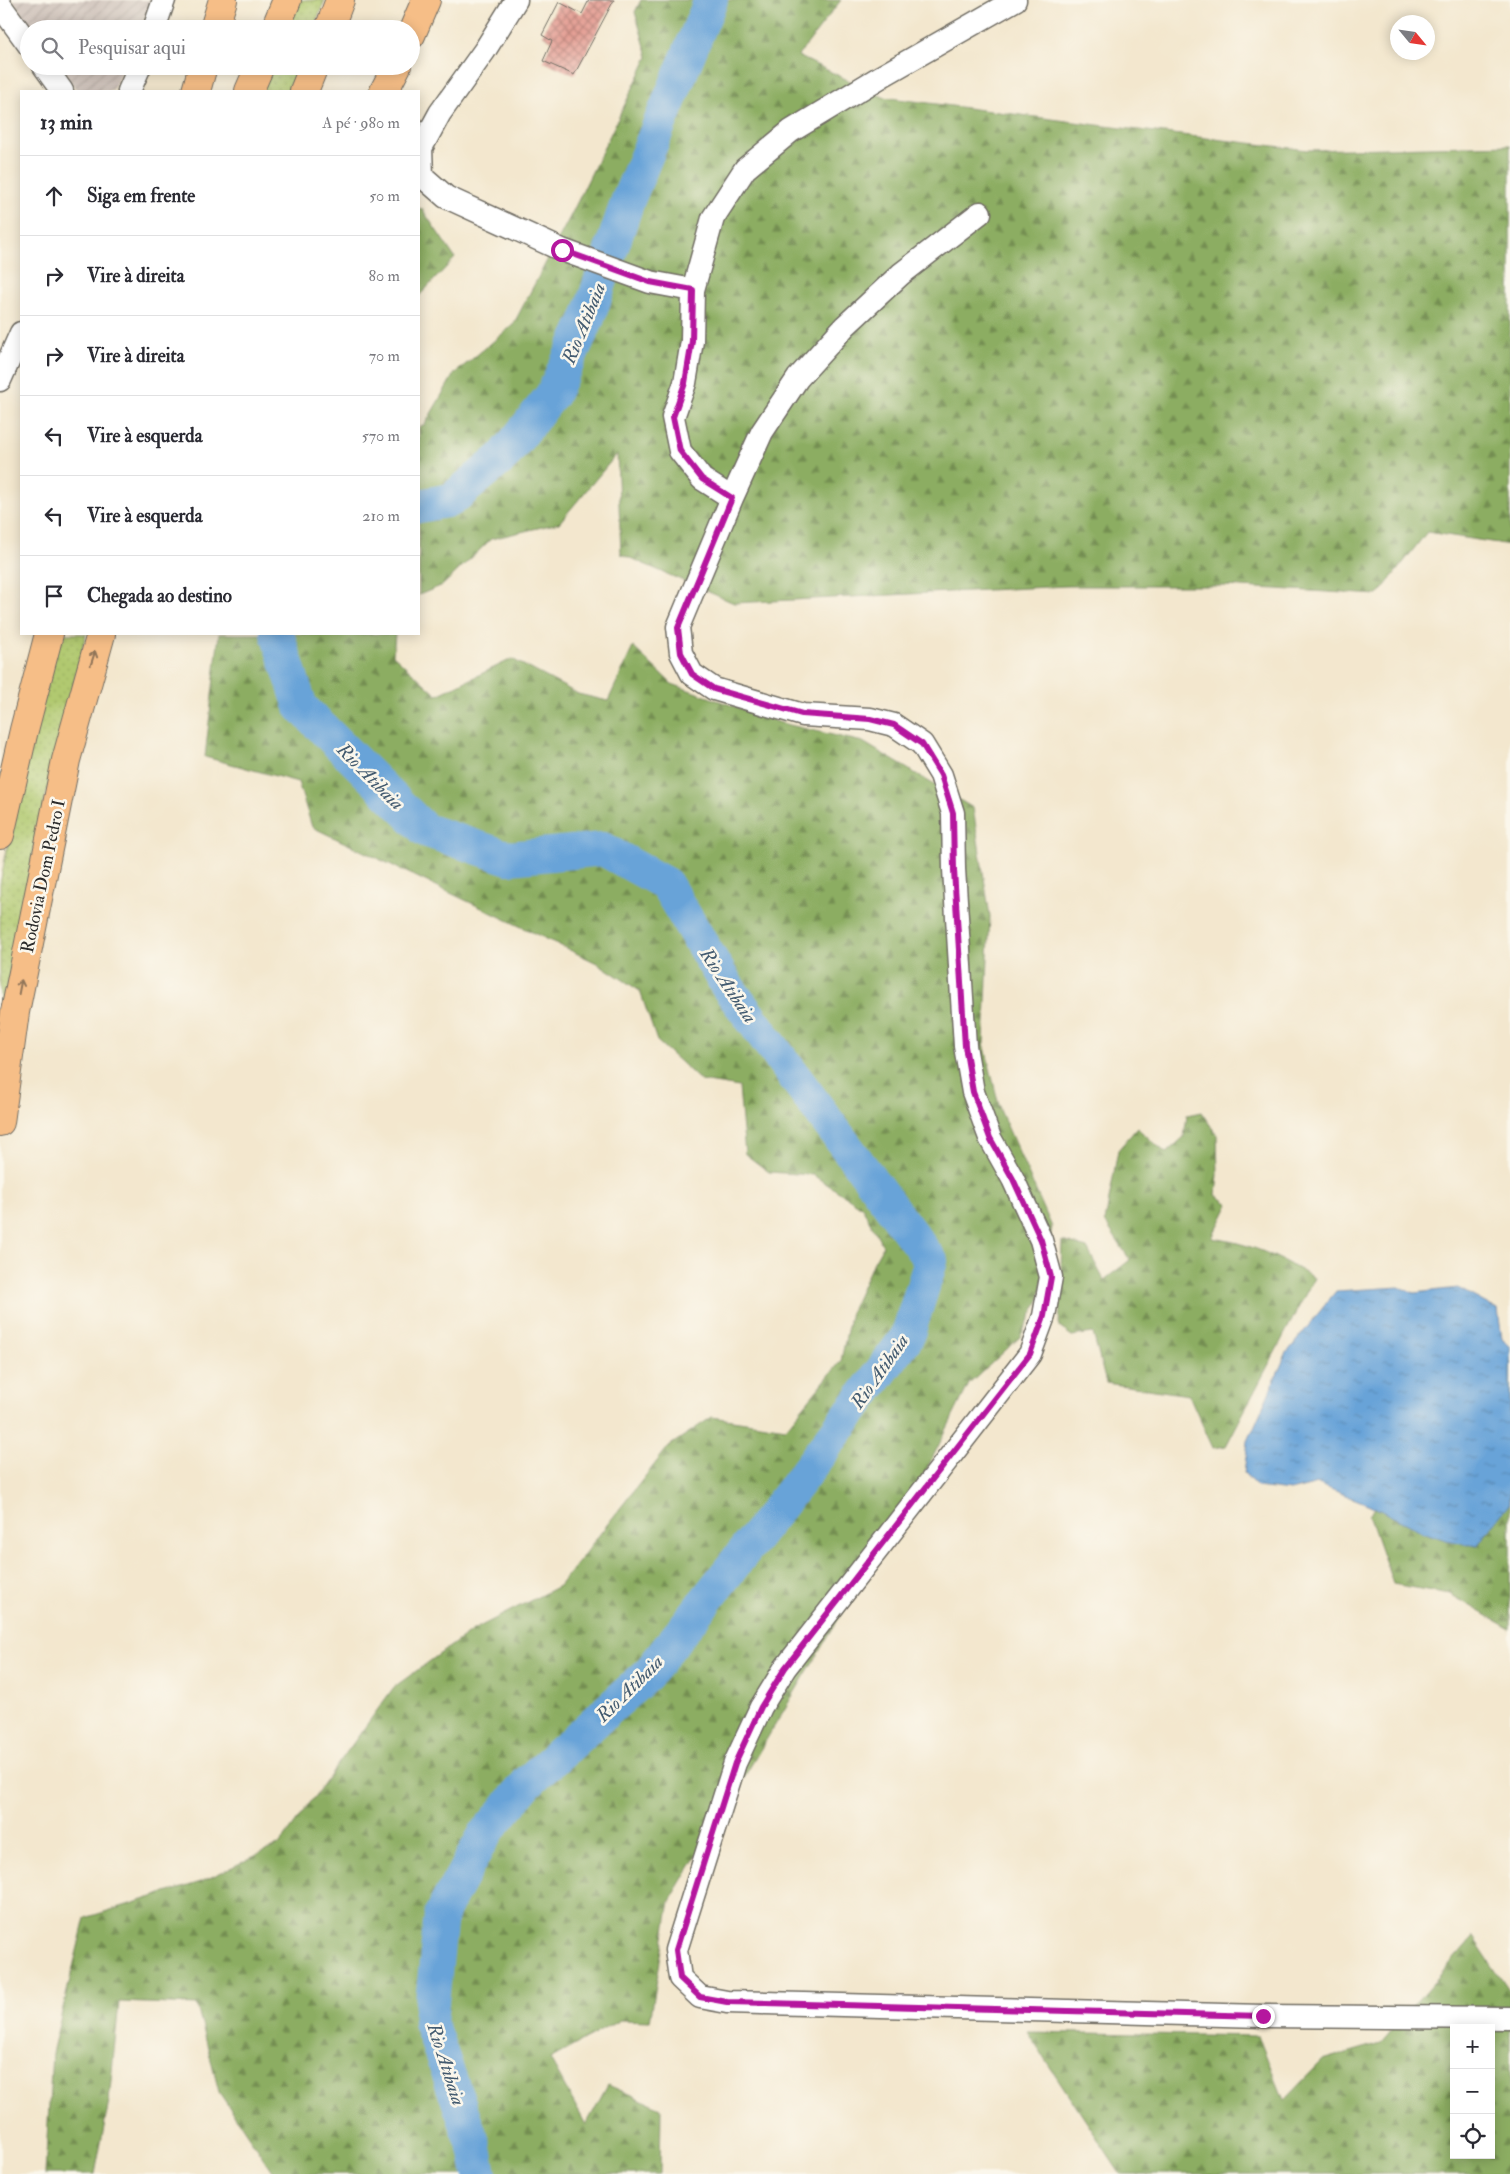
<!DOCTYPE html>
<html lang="pt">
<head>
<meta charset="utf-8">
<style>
	body { margin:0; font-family:"IM FELL Double Pica",serif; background:#f7f7f7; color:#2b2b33 }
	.controls { position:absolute; right:15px; bottom:15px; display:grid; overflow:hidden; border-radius:0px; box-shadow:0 2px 12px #0003 }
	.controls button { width:45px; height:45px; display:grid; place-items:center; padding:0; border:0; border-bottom:1px solid #e1e1e2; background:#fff; color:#2b2b33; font:25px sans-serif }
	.compass { position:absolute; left:1390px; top:15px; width:45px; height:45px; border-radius:50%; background:#fff; box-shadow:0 2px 12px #0003; rotate:119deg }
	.stop { position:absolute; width:15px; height:15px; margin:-11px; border:4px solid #b5179e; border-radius:50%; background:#fff }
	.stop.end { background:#b5179e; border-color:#fff; box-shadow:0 1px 5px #0008 }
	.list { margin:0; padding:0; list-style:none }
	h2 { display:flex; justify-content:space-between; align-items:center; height:65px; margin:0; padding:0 20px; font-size:21px }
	h2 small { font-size:16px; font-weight:400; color:#7c7c81 }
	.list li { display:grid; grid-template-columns:32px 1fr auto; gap:15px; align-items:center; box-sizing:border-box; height:80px; padding:0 20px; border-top:1px solid #e1e1e2 }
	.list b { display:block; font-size:19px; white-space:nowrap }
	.list em { font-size:16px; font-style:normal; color:#7c7c81 }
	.icon { flex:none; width:28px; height:28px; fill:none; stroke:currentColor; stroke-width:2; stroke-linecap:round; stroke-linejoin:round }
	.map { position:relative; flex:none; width:1510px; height:2174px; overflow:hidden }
	.search { position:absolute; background:#fff; box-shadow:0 2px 12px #0003; left:20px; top:20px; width:400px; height:55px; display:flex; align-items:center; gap:12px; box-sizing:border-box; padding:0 18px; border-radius:28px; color:#7c7c81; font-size:19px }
	.panel { position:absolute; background:#fff; box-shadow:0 2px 12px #0003; left:20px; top:90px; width:400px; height:545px; border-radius:0px }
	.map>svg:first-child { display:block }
</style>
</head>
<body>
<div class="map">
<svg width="1510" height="2174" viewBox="0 0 1510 2174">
	<defs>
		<pattern id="industrial-furrows" width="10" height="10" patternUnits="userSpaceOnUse" patternTransform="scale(1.25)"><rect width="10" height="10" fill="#cec1b9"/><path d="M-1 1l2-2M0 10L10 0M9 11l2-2" fill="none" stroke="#b1a69f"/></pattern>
		<pattern id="grass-dots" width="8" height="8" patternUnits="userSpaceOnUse" patternTransform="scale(1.25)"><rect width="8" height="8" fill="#b1c96f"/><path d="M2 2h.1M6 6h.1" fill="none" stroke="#98ad60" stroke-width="1.8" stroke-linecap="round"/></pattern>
		<pattern id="forest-firs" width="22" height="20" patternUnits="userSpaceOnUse" patternTransform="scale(1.25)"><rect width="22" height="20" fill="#8cad62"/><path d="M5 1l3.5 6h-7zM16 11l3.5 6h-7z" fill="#738d51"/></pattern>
		<pattern id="water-ripples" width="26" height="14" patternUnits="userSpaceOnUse" patternTransform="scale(1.25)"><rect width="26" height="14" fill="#68a3d8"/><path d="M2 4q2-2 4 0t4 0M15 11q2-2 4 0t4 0" fill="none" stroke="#5685af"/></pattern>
		<pattern id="building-cross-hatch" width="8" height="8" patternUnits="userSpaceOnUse" patternTransform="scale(1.25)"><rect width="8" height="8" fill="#e49f94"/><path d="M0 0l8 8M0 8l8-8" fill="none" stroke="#b98279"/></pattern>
	</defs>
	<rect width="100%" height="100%" fill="#fbf7ec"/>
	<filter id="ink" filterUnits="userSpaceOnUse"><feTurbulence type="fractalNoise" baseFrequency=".02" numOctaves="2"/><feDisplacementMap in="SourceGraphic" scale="10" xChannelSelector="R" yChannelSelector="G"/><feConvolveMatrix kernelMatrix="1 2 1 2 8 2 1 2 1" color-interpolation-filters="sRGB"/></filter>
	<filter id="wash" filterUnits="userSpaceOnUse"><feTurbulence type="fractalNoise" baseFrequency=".0096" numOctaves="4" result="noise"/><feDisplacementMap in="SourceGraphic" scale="20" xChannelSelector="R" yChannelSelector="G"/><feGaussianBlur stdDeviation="1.12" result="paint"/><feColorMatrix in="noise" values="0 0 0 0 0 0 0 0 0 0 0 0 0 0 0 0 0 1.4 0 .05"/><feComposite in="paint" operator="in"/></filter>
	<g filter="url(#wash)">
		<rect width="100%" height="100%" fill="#f3e7ce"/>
		<!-- industrial -->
		<path fill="url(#industrial-furrows)" d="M13 0H152L140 29H32Z
			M59 66H124L112 91H80L76 89Z"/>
		<!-- grass -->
		<path fill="url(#grass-dots)" stroke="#6e7a4d" d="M298 0H325L313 29H286Z
			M271 66H298L288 91H260Z
			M60 634H86L38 827 0 1025V884L13 818Z"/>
		<!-- forest -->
		<path fill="url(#forest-firs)" stroke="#5c6c46" fill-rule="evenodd" d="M641 0H841L798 56 883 97 1105 126 1308 150 1510 145V545L1427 532 1378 595 1224 586H1066L734 603 621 554 617 454 559 523 491 539 443 585 419 595V427L425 424 454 374 513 325 572 213 648 57 635 12Z
			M419 208 422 209 455 258 419 296Z
			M219 634H395L393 655 437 695 512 659 578 694 608 701 633 647 672 684 781 723 863 742 973 808 990 916 984 1043 1000 1110 1052 1227 1039 1300 1020 1337 969 1384 922 1479 670 1901 650 2021 620 2020 550 2059 586 2125 608 2085 661 2108 660 2174H274L219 2092 197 2005 119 2002 109 2101 95 2174H45L52 2053 85 1918 201 1882 280 1844 394 1687 473 1630 559 1586 669 1446 712 1417 786 1428 841 1361 851 1311 871 1267 883 1246 862 1207 813 1175 769 1172 745 1154 739 1087 701 1081 657 1041 640 991 599 964 312 827 298 782 205 757Z
			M1201 1112 1217 1135 1218 1175 1216 1195 1229 1204 1212 1238C1254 1244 1278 1257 1314 1278L1226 1446 1213 1448 1189 1395 1106 1383 1093 1333 1072 1336 1059 1327 1062 1241 1087 1248 1104 1280 1130 1260 1105 1222 1118 1150 1137 1128 1166 1153 1184 1137 1187 1115Z
			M1510 1361V1629L1450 1594 1393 1584 1369 1515Z
			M1473 1937 1510 1992V2174H1121L1027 2032 1258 2036 1284 2100 1323 2060 1381 2043ZM1454 2028H1491V2155H1454Z"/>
		<!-- water -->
		<path fill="url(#water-ripples)" stroke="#4a6782" d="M1399 1287 1414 1293 1458 1288 1498 1310 1502 1339 1510 1346V1503L1477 1546 1446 1540 1422 1532 1370 1505 1318 1484 1290 1491 1257 1487 1244 1473 1248 1441 1286 1354 1336 1291Z"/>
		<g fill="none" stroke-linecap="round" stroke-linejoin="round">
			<!-- river -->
			<path stroke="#68a3d8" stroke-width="34" d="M419 506 451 500 503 457 552 395 588 318 628 200 711 0
				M277 634 301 707 425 830 509 858 603 849 666 884 727 986 931 1261 907 1337 797 1484 648 1674 528 1782 485 1834 441 1914 430 2022 475 2148 480 2174"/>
		</g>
		<g id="blocks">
			<!-- building -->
			<path fill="url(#building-cross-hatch)" d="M589 0H614L574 75 543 61 552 41 542 35 559 2 582 14Z"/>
		</g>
	</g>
	<g filter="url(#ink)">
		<use href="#blocks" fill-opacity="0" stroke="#716d64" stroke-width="1"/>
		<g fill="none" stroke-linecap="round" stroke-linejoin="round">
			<!-- minor casing -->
			<g stroke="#716d64" stroke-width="25">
				<path id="minor" d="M516 0 485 50 440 113 421 148 422 176 446 197 562 250 650 282 693 290
					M0 5 29 45
					M154 29 164 0
					M44 66 62 91
					M129 91 140 66
					M980 213 901 274 845 326 798 378 762 432 732 498 678 627 681 653 692 674 714 689 803 715 870 719 894 725 922 744 941 775 953 813 954 869 965 1046 973 1092 990 1138 1013 1179 1041 1240 1051 1277 1044 1316 1030 1354 785 1668 761 1707 735 1763 676 1950 680 1978 700 1997 727 2002 1263 2016 1510 2018
					M0 380 21 333
					M732 498 702 479 680 451 673 417 685 383 692 341 693 290 713 218 745 169 791 131 882 76 1015 0"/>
			</g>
			<!-- highway casing -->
			<g stroke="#716d64" stroke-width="30">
				<path id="highway" d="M214 29 223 0
					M275 29 287 0
					M329 29 340 0
					M411 35 426 0
					M196 91 203 66
					M249 91 260 66
					M304 91 314 66
					M384 91 397 66
					M0 835 24 730 49 634
					M0 1122 15 1012 46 859 66 760 101 634"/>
			</g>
			<!-- minor -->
			<use href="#minor" stroke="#fff" stroke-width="22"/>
			<!-- highway -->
			<use href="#highway" stroke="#f6be87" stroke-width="28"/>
		</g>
		<!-- one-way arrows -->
		<defs><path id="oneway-shaft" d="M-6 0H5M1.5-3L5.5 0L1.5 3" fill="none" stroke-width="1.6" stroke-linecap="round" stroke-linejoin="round" transform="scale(1.25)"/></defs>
		<g stroke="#907459">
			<use href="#oneway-shaft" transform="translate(93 658) rotate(-72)"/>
			<use href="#oneway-shaft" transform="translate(20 987) rotate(-79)"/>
		</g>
	</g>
	<g fill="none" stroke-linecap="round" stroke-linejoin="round" filter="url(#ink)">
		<!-- route -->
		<path stroke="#b5179e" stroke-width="6" d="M562 250 650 282 693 290 692 341 685 383 673 417 680 451 702 479 732 498 678 628 681 653 692 674 714 689 802 714 870 719 894 725 922 744 941 775 953 813 954 870 965 1046 973 1092 990 1138 1013 1179 1041 1240 1051 1277 1044 1316 1030 1354 785 1668 761 1707 735 1763 676 1950 680 1978 700 1997 727 2002 1263 2016"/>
	</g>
	<g text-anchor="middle" stroke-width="5" stroke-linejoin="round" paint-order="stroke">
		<!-- street labels -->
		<g font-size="18" fill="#2b2b2b" stroke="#fbf7ec">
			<text transform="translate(43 876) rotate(-78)" y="6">Rodovia Dom Pedro I</text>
		</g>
		<!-- water labels -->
		<g font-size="19" font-style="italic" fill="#435b70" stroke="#fbf7ec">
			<text transform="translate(583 323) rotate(-68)" y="7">Rio Atibaia</text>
			<text transform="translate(371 776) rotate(45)" y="7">Rio Atibaia</text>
			<text transform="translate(729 985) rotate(56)" y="7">Rio Atibaia</text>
			<text transform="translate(879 1371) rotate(-55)" y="7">Rio Atibaia</text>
			<text transform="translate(629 1688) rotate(-45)" y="7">Rio Atibaia</text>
			<text transform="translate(447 2064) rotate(72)" y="7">Rio Atibaia</text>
		</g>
	</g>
</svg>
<div class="controls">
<button>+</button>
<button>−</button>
<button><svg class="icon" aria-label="locate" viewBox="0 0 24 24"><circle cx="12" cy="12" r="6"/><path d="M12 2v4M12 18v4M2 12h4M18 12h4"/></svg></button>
</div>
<svg class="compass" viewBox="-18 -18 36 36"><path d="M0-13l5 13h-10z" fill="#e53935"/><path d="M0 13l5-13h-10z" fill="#7c7c81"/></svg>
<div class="stop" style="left:562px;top:250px"></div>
<div class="stop end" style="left:1263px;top:2016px"></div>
<div class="search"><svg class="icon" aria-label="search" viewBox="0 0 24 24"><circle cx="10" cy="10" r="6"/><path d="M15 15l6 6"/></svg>Pesquisar aqui</div>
<section class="panel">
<h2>13 min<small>A pé · 980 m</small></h2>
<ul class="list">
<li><svg class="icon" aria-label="ahead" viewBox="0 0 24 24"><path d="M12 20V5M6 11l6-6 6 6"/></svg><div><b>Siga em frente</b></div><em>50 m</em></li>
<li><svg class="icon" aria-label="right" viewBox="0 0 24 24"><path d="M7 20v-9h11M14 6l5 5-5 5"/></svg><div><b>Vire à direita</b></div><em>80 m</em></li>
<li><svg class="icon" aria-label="right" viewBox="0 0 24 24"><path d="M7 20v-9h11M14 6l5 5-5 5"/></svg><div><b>Vire à direita</b></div><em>70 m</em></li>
<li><svg class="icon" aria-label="left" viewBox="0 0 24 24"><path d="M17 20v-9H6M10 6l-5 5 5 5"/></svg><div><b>Vire à esquerda</b></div><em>570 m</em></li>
<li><svg class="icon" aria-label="left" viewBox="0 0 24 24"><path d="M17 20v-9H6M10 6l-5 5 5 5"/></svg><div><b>Vire à esquerda</b></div><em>210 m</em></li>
<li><svg class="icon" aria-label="arrive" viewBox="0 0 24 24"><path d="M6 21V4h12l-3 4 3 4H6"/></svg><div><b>Chegada ao destino</b></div></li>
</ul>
</section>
</div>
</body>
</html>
